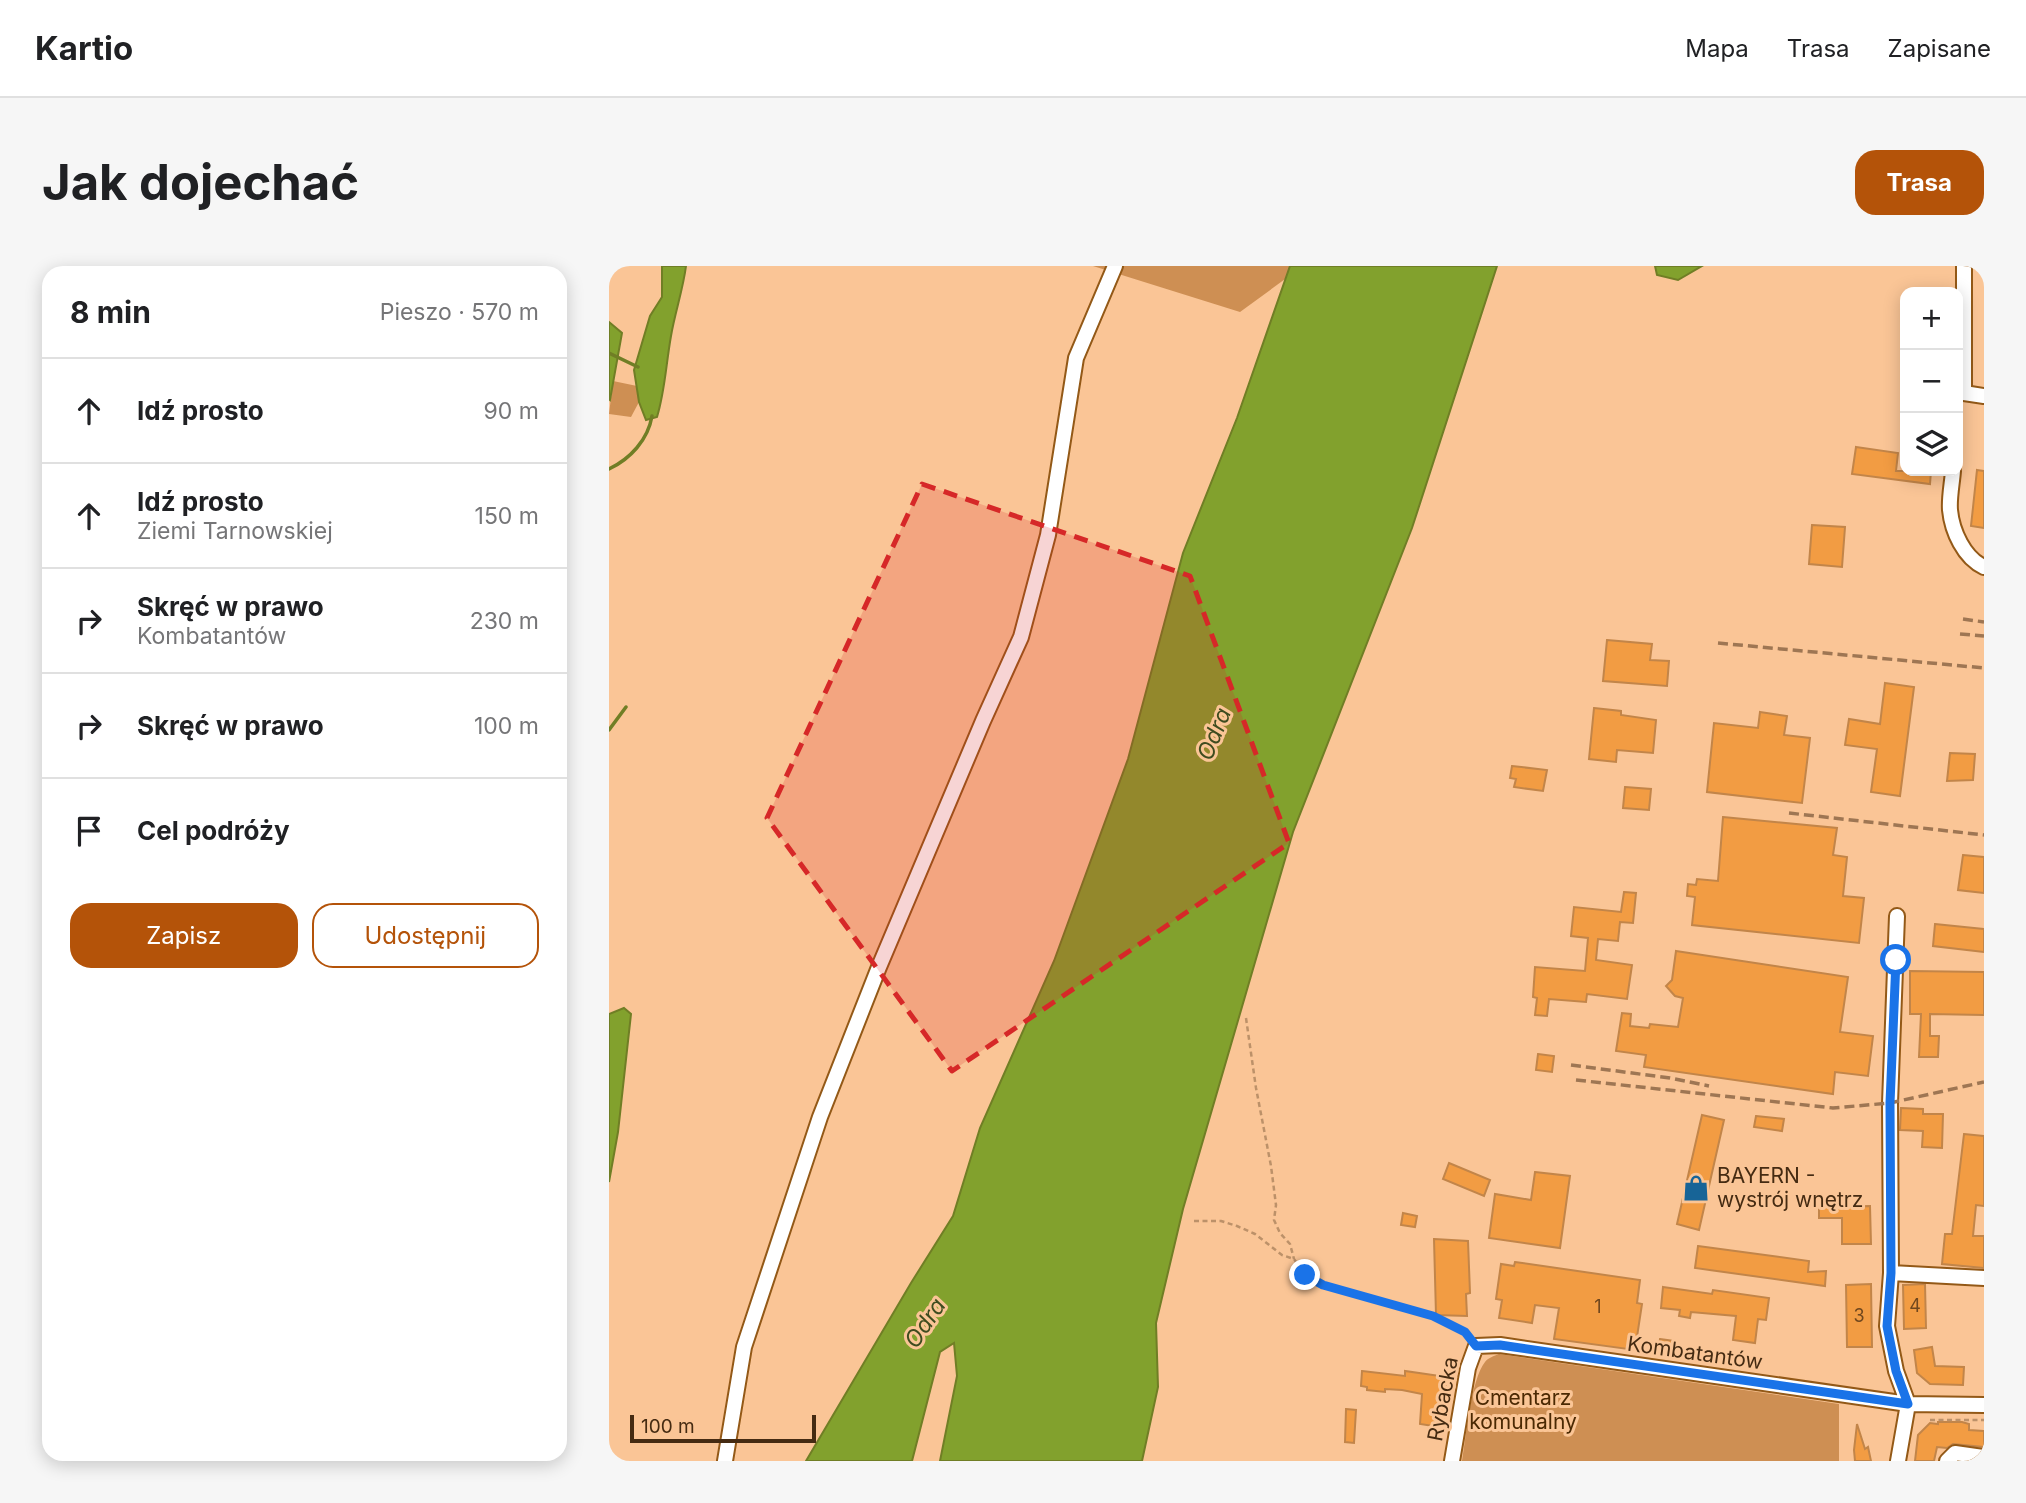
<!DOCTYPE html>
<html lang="pl">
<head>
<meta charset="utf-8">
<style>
	body { margin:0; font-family:Inter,sans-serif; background:#f6f6f6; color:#202124 }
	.controls { position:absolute; right:21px; top:21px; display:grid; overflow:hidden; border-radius:14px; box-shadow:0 4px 18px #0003 }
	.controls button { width:63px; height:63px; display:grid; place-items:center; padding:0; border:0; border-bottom:2px solid #e0e0e0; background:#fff; color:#202124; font:35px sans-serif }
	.scale { position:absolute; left:21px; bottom:18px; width:186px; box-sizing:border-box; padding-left:7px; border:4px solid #452b12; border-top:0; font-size:19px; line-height:24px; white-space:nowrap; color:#452b12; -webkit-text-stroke:5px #fac596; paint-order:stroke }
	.stop { position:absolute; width:21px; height:21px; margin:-16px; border:5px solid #1a73e8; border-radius:50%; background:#fff }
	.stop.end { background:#1a73e8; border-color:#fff; box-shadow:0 2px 7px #0008 }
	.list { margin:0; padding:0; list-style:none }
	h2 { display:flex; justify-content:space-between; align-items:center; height:91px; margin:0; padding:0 28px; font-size:30px }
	h2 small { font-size:23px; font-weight:400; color:#757577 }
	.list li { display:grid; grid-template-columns:46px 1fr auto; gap:21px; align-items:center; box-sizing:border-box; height:105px; padding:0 28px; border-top:2px solid #e0e0e0 }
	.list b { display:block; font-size:26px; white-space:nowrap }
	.list p { margin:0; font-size:23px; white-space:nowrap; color:#757577 }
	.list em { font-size:23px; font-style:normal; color:#757577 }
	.actions { display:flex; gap:14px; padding:21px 28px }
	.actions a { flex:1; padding:16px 0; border:2px solid #b45309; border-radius:21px; text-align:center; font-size:24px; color:#b45309 }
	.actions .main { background:#b45309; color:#fff }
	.icon { flex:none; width:38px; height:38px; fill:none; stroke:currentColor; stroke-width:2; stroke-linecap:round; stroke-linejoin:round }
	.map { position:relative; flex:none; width:1375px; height:1195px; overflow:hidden; border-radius:21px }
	header { display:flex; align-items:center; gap:42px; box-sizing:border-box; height:98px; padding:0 35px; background:#fff; border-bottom:2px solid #e0e0e0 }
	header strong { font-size:33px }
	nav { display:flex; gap:38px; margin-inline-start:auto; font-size:24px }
	.intro { display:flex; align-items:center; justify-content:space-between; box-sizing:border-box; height:168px; padding:0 42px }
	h1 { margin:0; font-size:49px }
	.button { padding:18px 32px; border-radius:21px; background:#b45309; color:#fff; font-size:24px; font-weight:700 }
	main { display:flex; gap:42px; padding:0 42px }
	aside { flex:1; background:#fff; border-radius:21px; box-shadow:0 4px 18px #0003 }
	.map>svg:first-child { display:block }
</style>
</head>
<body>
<header>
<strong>Kartio</strong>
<nav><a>Mapa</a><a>Trasa</a><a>Zapisane</a></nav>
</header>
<div class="intro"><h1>Jak dojechać</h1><a class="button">Trasa</a></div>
<main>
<aside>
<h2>8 min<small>Pieszo · 570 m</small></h2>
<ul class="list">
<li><svg class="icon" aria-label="ahead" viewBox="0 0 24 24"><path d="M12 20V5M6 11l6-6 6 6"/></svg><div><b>Idź prosto</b></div><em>90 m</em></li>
<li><svg class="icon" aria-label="ahead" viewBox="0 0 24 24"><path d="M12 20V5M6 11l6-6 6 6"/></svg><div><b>Idź prosto</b><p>Ziemi Tarnowskiej</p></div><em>150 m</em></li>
<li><svg class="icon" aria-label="right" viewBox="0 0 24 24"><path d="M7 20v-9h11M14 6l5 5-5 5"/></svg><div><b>Skręć w prawo</b><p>Kombatantów</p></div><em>230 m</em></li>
<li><svg class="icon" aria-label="right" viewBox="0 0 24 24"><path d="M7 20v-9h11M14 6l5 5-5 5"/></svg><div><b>Skręć w prawo</b></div><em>100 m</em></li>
<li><svg class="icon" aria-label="arrive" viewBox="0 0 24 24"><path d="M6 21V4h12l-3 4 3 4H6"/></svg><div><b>Cel podróży</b></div></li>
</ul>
<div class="actions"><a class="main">Zapisz</a><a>Udostępnij</a></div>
</aside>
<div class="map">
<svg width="1375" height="1195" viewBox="0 0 1375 1195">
	<rect width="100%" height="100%" fill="#fac596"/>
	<!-- green -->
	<path fill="#ce8f53" d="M484 0H694L631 46Z
		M4 115 28 120 30 136 22 151 0 148Z
		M890 1088 1230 1138V1195H853C857 1172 862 1113 876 1096 879 1092 885 1090 890 1088Z"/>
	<!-- water -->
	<path fill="#82a12d" stroke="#707e25" stroke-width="2" d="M53 0H77C74 24 66 46 62 70 57 98 56 125 48 151L37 154 30 136 25 104 41 50 53 31Z
		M681 0H888L803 262 684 566 574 943 547 1057 549 1121 533 1195H331L348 1110 345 1077 331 1086 303 1195H197L302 1017 344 950 371 862 445 695 519 493 574 287 628 152Z
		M1046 0H1093L1069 14 1048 9Z
		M0 56 13 67 1 134 0 133Z
		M15 742 22 748 9 866 0 916V748Z"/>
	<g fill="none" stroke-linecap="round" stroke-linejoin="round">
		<!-- stream -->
		<path stroke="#707e25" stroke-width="3.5" d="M0 87 29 101
			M0 203C21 193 39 174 43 150
			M0 464 17 441"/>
	</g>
	<!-- building -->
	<path fill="#f29c43" stroke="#c28549" stroke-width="2" d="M1247 181 1289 187 1287 205H1322L1321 218 1243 208Z
		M1368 204 1375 205V262L1362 260Z
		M1203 259 1236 261 1233 301 1200 298Z
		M998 374 1043 378 1041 394 1060 395 1058 420 994 415Z
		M1276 417 1305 421 1291 530 1262 526 1268 483 1236 479 1240 453 1271 458Z
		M985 442 1012 445V449L1047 454 1044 487 1008 484 1007 496 980 493Z
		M1151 446 1178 450 1175 469 1201 472 1193 537 1098 526 1105 457 1149 462Z
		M1341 487 1366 488 1364 514 1338 515Z
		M903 500 938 504 934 525 905 521 907 513 901 512Z
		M1016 521 1042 523 1040 544 1014 542Z
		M1114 551 1228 562 1224 589 1238 591 1234 630 1255 632 1250 677 1083 659 1086 631 1078 630 1079 618 1087 619 1088 613 1109 615Z
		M1354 589 1375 591V627L1349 624Z
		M1015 626 1027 627 1024 657 1011 656 1009 675 989 673 987 694 1023 699 1018 733 978 728 977 736 940 733 938 750 926 749 928 732 924 731 926 701 976 705 979 672 962 670 965 641 1012 646Z
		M1326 658 1375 663V686L1324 680Z
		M1067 685 1239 711 1231 766 1264 770 1259 810 1226 806 1224 828 1035 801 1037 789 1007 785 1013 747 1022 748 1021 760 1040 762 1041 758 1069 761 1074 732 1066 730 1057 720 1063 714Z
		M1301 705 1375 706V749L1321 748V770H1330L1329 791H1310L1312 748H1301Z
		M929 788 945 790 943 806 927 804Z
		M1292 842 1314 843V848H1334L1333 882 1313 881 1314 865 1291 864Z
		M1093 849 1115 854 1090 964 1068 958Z
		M1147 850 1175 853 1173 865 1145 861Z
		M1355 868 1375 870V940L1367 939 1364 970H1375V1002L1333 998 1336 968H1343Z
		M840 897 881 914 875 930 834 913Z
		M926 906 961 910 951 982 880 972 886 928 922 934Z
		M1261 940 1262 978H1233V952H1210V941Z
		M794 947 808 950 806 961 792 959Z
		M825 973 859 975 861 1027 857 1028 858 1050 827 1049Z
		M1089 980 1200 995 1199 1006 1217 1005 1216 1020 1086 1002Z
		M906 996 1031 1014 1028 1037 1033 1038 1026 1084 945 1073 950 1042 926 1039 923 1057 890 1052 893 1034 887 1033 892 998 905 1000Z
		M1262 1018 1263 1081H1238L1237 1019Z
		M1316 1018 1317 1062 1295 1063 1294 1019Z
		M1054 1021 1103 1028 1104 1024 1160 1032 1157 1054 1149 1053 1146 1077 1124 1074 1127 1050 1082 1046 1081 1052 1070 1050 1071 1044 1052 1042Z
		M1051 1073 1066 1075 1064 1090 1049 1088Z
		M1323 1081 1326 1100 1355 1101 1354 1119 1321 1118 1308 1107 1305 1084Z
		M753 1105 796 1110V1105L838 1111 836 1123 839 1124 835 1153H832L831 1161 811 1158 813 1128 793 1124 776 1123V1126L758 1124V1121L752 1120Z
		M737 1143 747 1144 745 1177 736 1176Z
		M1329 1156H1353L1360 1158V1164L1375 1165V1181L1344 1178 1338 1182 1328 1181 1325 1195H1306L1309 1169 1321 1157 1329 1158Z
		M1248 1158 1256 1183 1259 1181 1262 1195H1246L1245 1184Z"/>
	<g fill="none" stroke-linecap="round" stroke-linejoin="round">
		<!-- minor casing -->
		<g stroke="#935917" stroke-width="18">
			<path id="minor" d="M1355 0V127L1375 130
				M1344 205C1343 218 1340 232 1341 244 1343 265 1355 292 1375 301
				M1288 650 1281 837 1282 1007 1278 1060 1287 1105 1299 1138
				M1282 1007 1375 1012
				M116 1195 135 1081 211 851 270 701 374 455 412 371 439 269 467 92 506 0
				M843 1195 859 1102 867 1080 891 1079 1299 1138 1375 1139
				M1289 1195 1299 1138
				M1338 1195 1346 1187 1375 1191"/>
		</g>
		<!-- path -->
		<path stroke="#bc9169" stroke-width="2.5" stroke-dasharray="5 3.5" stroke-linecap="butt" d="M637 752 647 822 662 900 667 939 665 954 671 967 681 978 685 993
			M585 955H612L628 960 646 968 673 989 685 993 696 1009 714 1019 824 1050 856 1066 859 1069
			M1321 1154H1375"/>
		<!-- minor -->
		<use href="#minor" stroke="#fff" stroke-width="14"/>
		<!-- rail -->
		<path stroke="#9e7653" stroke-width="3.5" stroke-dasharray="10 5" stroke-linecap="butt" d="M1354 353 1375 356
			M1351 368 1375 370
			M1109 377 1375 402
			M1180 547 1375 569
			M962 799 1061 812 1100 820
			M967 814 1224 842 1281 837 1375 816"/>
	</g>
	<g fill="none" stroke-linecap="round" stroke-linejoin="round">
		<!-- route -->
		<path stroke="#1a73e8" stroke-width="9" d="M696 1009 714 1019 824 1050 856 1066 867 1080 891 1079 1299 1138 1287 1105 1278 1060 1282 1007 1281 837 1287 694"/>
	</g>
	<!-- marked area -->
	<path fill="#d62828" fill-opacity="0.2" stroke="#d62828" stroke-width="5" stroke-dasharray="14 9" stroke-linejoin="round" d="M313 218 581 310 680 577 343 805 158 552Z"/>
	<!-- icons -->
	<defs>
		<g id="shop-bare" transform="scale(2.1)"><path d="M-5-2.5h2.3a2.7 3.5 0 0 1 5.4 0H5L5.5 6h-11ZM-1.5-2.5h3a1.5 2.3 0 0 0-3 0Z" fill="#176497" stroke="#fac596" stroke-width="2.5" paint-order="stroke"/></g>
	</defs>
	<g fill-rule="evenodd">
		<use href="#shop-bare" x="1087" y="922"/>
	</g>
	<g text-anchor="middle" stroke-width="6" stroke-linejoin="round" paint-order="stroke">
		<!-- number labels -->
		<g font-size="18" fill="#70471e">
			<text x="1306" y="1046">4</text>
			<text x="989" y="1047">1</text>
			<text x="1250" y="1056">3</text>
		</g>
		<!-- poi labels -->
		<g font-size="21" fill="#452b12" stroke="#fac596" text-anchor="start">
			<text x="1108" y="917">BAYERN -<tspan x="1108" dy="24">wystrój wnętrz</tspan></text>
		</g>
		<!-- street labels -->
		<g font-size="21" fill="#452b12" stroke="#fac596">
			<text transform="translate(1086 1087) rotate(8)" y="7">Kombatantów</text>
			<text transform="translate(834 1133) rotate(-79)" y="7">Rybacka</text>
		</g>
		<!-- park labels -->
		<g font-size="21" fill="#4b2903" stroke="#fac596">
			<text x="914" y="1139">Cmentarz<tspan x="914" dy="24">komunalny</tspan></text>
		</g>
		<!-- water labels -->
		<g font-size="23" font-style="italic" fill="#3e4c1f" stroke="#fac596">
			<text transform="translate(605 468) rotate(-68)" y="8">Odra</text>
			<text transform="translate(316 1057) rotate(-56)" y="8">Odra</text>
		</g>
	</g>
</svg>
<div class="controls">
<button>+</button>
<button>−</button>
<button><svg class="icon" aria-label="layers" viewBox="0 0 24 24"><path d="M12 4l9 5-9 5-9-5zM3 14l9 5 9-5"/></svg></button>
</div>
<div class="scale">100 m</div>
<div class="stop" style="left:1287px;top:694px"></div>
<div class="stop end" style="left:696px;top:1009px"></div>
</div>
</main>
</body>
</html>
